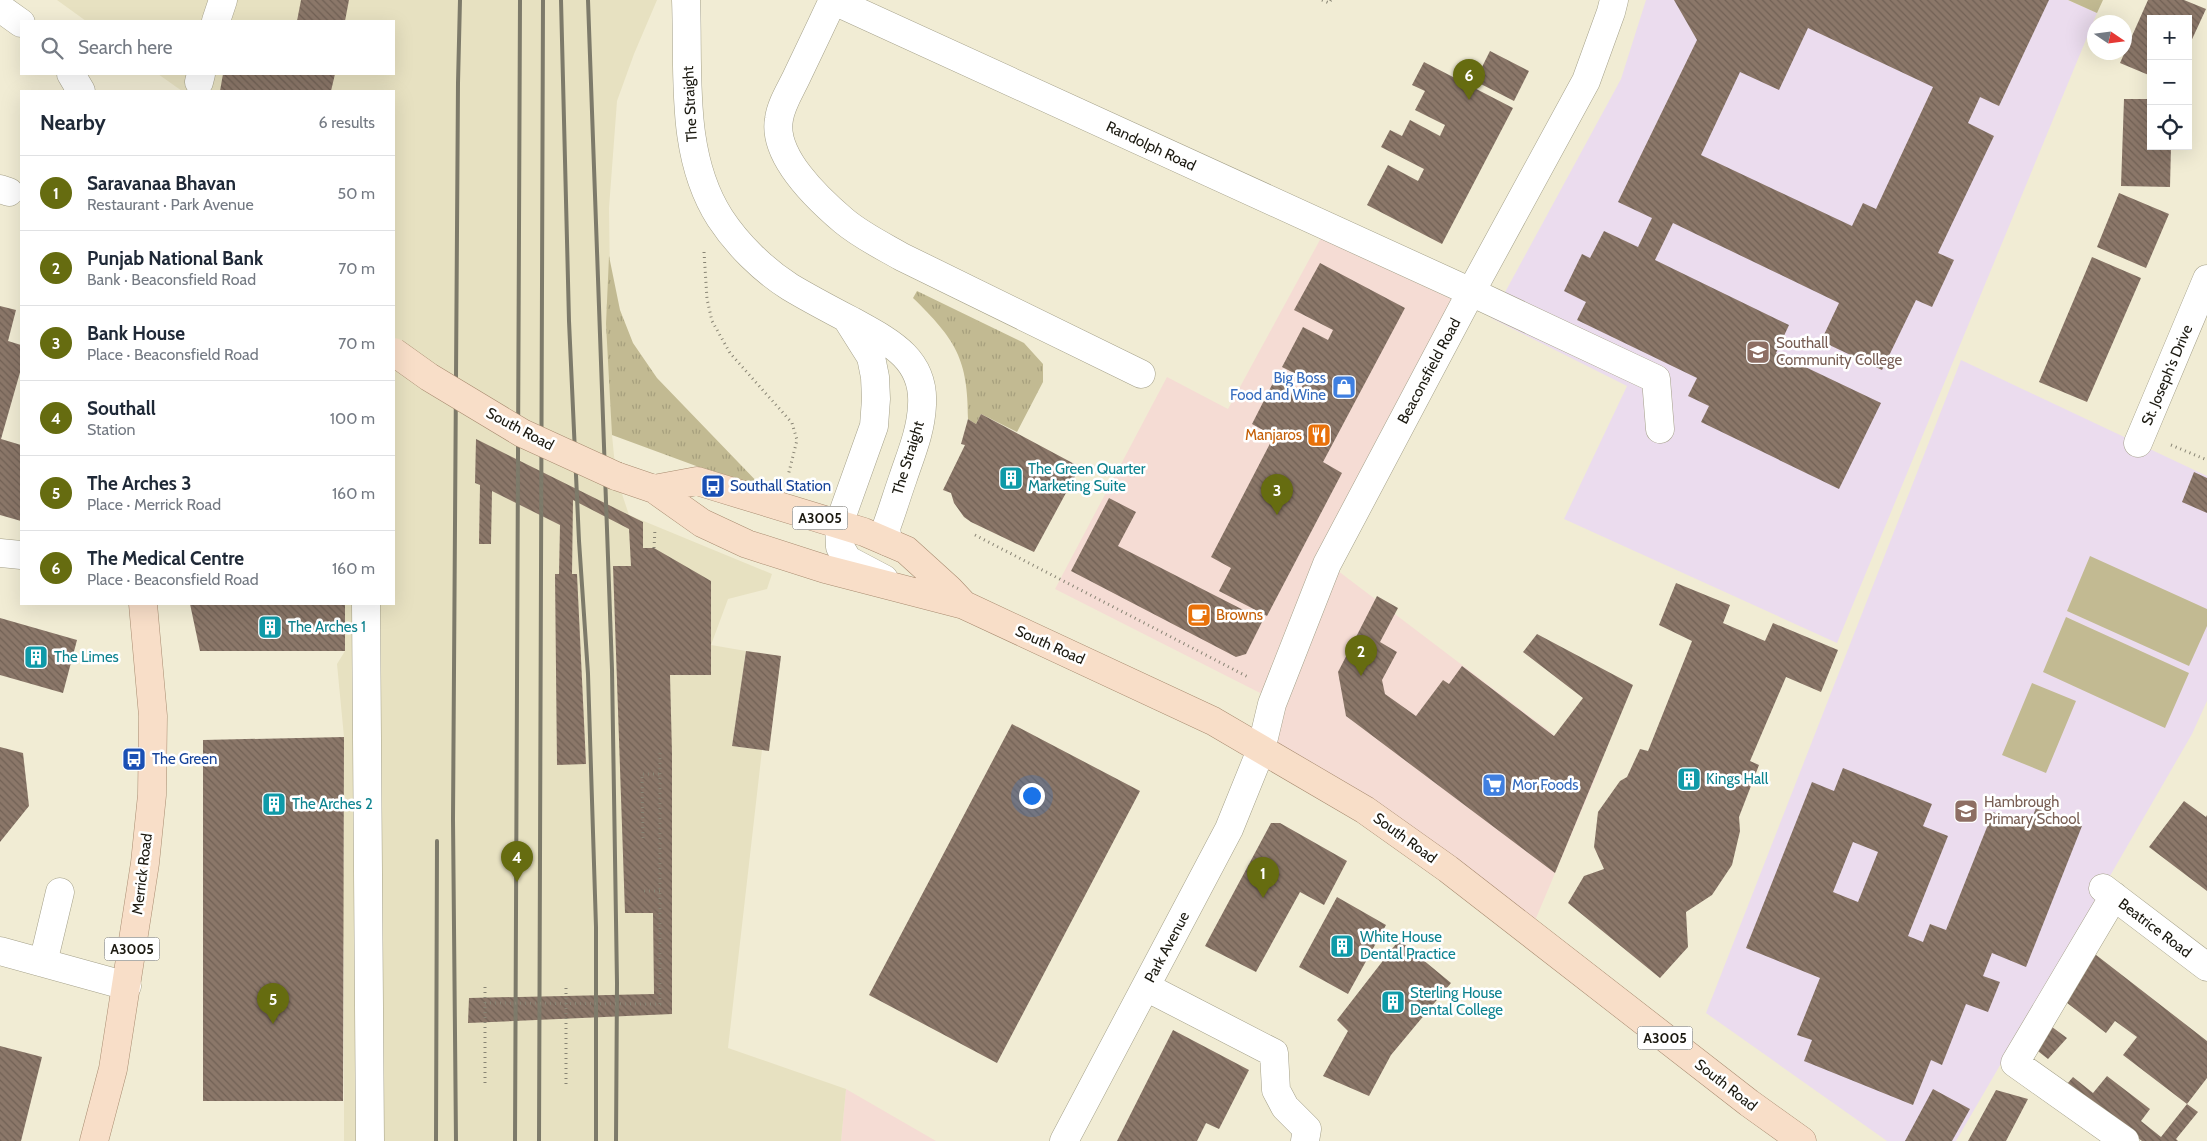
<!DOCTYPE html>
<html lang="en">
<head>
<meta charset="utf-8">
<style>
	body { margin:0; font-family:Cabin,sans-serif; background:#f6f6f7; color:#1f2937 }
	.controls { position:absolute; right:15px; top:15px; display:grid; overflow:hidden; border-radius:0px; box-shadow:0 5px 20px #0002 }
	.controls button { width:45px; height:45px; display:grid; place-items:center; padding:0; border:0; border-bottom:1px solid #e0e1e3; background:#fff; color:#1f2937; font:25px sans-serif }
	.compass { position:absolute; left:2087px; top:15px; width:45px; height:45px; border-radius:50%; background:#fff; box-shadow:0 5px 20px #0002; rotate:103deg }
	.you { position:absolute; left:1031px; top:795px; width:18px; height:18px; margin:-12px; border:4px solid #fff; border-radius:50%; background:#1a73e8; box-shadow:0 0 0 8px #1a73e833 }
	.badge { display:grid; place-items:center; width:32px; height:32px; border-radius:50%; background:#666c10; color:#fff; font-size:16px; font-weight:700 }
	.pin { position:absolute; translate:-50% -41px; filter:drop-shadow(0 1px 2px #0008) }
	.pin::after { content:''; position:absolute; top:26px; width:18px; height:15px; background:inherit; clip-path:polygon(0 0,100% 0,50% 100%) }
	.list { margin:0; padding:0; list-style:none }
	h2 { display:flex; justify-content:space-between; align-items:center; height:65px; margin:0; padding:0 20px; font-size:21px }
	h2 small { font-size:16px; font-weight:400; color:#747a83 }
	.list li { display:grid; grid-template-columns:32px 1fr auto; gap:15px; align-items:center; box-sizing:border-box; height:75px; padding:0 20px; border-top:1px solid #e0e1e3 }
	.list b { display:block; font-size:19px; white-space:nowrap }
	.list p { margin:0; font-size:16px; white-space:nowrap; color:#747a83 }
	.list em { font-size:16px; font-style:normal; color:#747a83 }
	.icon { flex:none; width:28px; height:28px; fill:none; stroke:currentColor; stroke-width:2; stroke-linecap:round; stroke-linejoin:round }
	.map { position:relative; flex:none; width:2207px; height:1141px; overflow:hidden }
	.search { position:absolute; background:#fff; box-shadow:0 5px 20px #0002; left:20px; top:20px; width:375px; height:55px; display:flex; align-items:center; gap:12px; box-sizing:border-box; padding:0 18px; border-radius:0px; color:#747a83; font-size:19px }
	.panel { position:absolute; background:#fff; box-shadow:0 5px 20px #0002; left:20px; top:90px; width:375px; height:515px; border-radius:0px }
	.map>svg:first-child { display:block }
</style>
</head>
<body>
<div class="map">
<svg width="2207" height="1141" viewBox="0 0 2207 1141">
	<defs>
		<pattern id="grass-tufts" width="24" height="20" patternUnits="userSpaceOnUse" patternTransform="scale(1.25)"><rect width="24" height="20" fill="#c2ba92"/><path d="M3 7l-1-3M5 7V3M7 7l1-3M15 17l-1-3M17 17v-4M19 17l1-3" fill="none" stroke="#a69f7d"/></pattern>
		<pattern id="building-back-hatch" width="6" height="6" patternUnits="userSpaceOnUse" patternTransform="scale(1.25)"><rect width="6" height="6" fill="#8b7769"/><path d="M-1 5l2 2M0 0l6 6M5-1l2 2" fill="none" stroke="#716155"/></pattern>
	</defs>
	<rect width="100%" height="100%" fill="#f1ecd4"/>
	<!-- commercial -->
	<path fill="#f5dcd4" d="M1322 236 1455 298 1321 558 1599 769 1531 930 1261 750 1276 701 1055 589 1167 377 1228 409Z
		M846 1089 936 1141H841Z"/>
	<!-- built -->
	<path fill="#e7e1c1" d="M57 0H657L634 54 617 101 609 208 612 435 616 476 629 515 772 574 767 589 728 599 711 645 746 651 732 746 762 750 728 1048 846 1089 841 1141H344V948L339 885 344 868V737L337 664 345 651V604H394V91H182L158 74H394V21H86Z"/>
	<!-- education -->
	<path fill="#ebdcee" d="M1646 0H2068L2097 13 1837 643 1564 519 1627 386 1491 318 1621 79Z
		M1961 360 2207 476V701L2192 734 2103 888 1956 1141H1887L1706 1013Z"/>
	<!-- grass -->
	<path fill="url(#grass-tufts)" d="M609 256 620 310 633 343 657 378 767 492 612 435 606 324Z
		M917 291 1024 343 1043 364V382L1017 432 981 414 976 424 968 419C968 359 956 340 913 298Z"/>
	<!-- pitch -->
	<path fill="#c2ba92" d="M2068 0H2103L2097 13Z
		M2090 556 2207 609V626L2189 666 2067 611Z
		M2066 617 2189 673 2165 728 2043 672Z
		M2032 683 2076 701 2046 773 2002 755Z"/>
	<!-- building -->
	<path fill="url(#building-back-hatch)" fill-rule="evenodd" d="M301 0H349L345 21H297Z
		M1674 0H2049L1999 106 1980 97 1968 123 1994 136 1938 253 1954 260 1932 307 1916 300 1882 370 1821 341 1839 303 1673 223 1655 260 1789 325 1776 353 1881 403 1839 489 1701 422 1709 406 1688 396 1697 378 1577 320 1586 302 1564 291 1582 254 1590 258 1604 231 1638 247 1652 218 1618 202 1697 40ZM1808 28 1933 87 1876 209 1863 203 1852 226 1701 155 1740 72 1779 90Z
		M2148 0H2184L2206 9 2188 48V19H2151V76L2120 63Z
		M1490 51 1529 71 1514 101 1475 81Z
		M1424 62 1513 108 1442 244 1367 205 1388 165 1418 181 1424 169 1381 147 1390 130 1402 136 1410 120 1440 136 1445 125 1415 110 1425 91 1412 85Z
		M223 74H335L331 91H220Z
		M2124 99H2151V146H2171L2170 187 2121 186Z
		M2119 193 2169 214 2146 268 2097 247Z
		M2092 257 2141 278 2087 402 2039 382Z
		M1320 263 1405 308 1323 462 1342 473 1267 616 1219 591 1231 568 1211 557 1274 436 1252 424 1275 379 1299 392 1306 379 1282 367 1303 327 1328 340 1333 330 1294 310Z
		M0 306 16 310 8 341 21 345V369L1 439 21 445V521L0 515Z
		M981 414 1080 467 1034 552 971 522 964 517 954 503 951 493 943 490 965 445 961 444 968 419 976 424Z
		M476 439 643 522V548H654L711 581V675H670L672 753V1014L468 1023 469 998 654 994 653 913H625L613 566H631L629 529 573 500 572 574H577L586 764 557 765 555 574H559L560 525 492 491 491 544H479L480 485 475 483Z
		M2194 472 2207 478V513L2182 502Z
		M1109 498 1136 512 1118 546 1263 620 1246 654 1236 657 1071 571Z
		M1676 583 1730 605 1723 623 1765 641 1773 623 1838 650 1821 692 1786 677 1750 761 1759 765 1739 817 1740 831 1732 865 1712 895 1686 912 1688 947 1660 978 1568 903 1584 876 1604 869 1594 847 1598 812 1620 781 1627 777 1640 749 1648 751 1692 641 1659 625Z
		M1377 596 1398 608 1380 642 1397 652 1382 680 1385 694 1416 716 1443 680 1449 684 1462 666 1554 736 1583 698 1523 652 1537 634 1633 685 1555 873 1346 716 1338 672Z
		M190 604H345V651H200Z
		M0 618 77 640 63 693 0 675Z
		M746 651 781 656 769 751 732 746Z
		M1012 724 1140 791 997 1063 869 995Z
		M344 737 343 1101H203V740Z
		M0 747 23 753 29 806 0 842Z
		M1843 768 1932 804 1923 826 1948 836 1908 936 1923 942 1930 924 1946 930 1993 812 2029 826 2036 808 2082 826 2026 967 1992 953 1983 976 2000 982 1988 1012 1966 1004 1942 1065 1931 1060 1913 1105 1804 1061 1812 1040 1797 1035 1820 978 1746 948 1812 782 1834 791ZM1853 842 1878 852 1858 902 1833 892Z
		M2184 801 2206 817 2207 815V891L2149 847Z
		M1271 823H1280L1347 861 1324 905 1300 892 1256 972 1205 946Z
		M1337 897 1386 925 1348 994 1299 967Z
		M1399 940 1451 983 1391 1055 1369 1096 1323 1076 1348 1031 1337 1020Z
		M2091 951 2207 1041V1078L2187 1104 2123 1055 2137 1037 2115 1021 2106 1033 2062 999Z
		M2048 1024 2067 1038 2048 1059 2034 1048Z
		M1173 1030 1249 1070 1219 1129 1206 1123 1197 1141H1117Z
		M0 1046 42 1057 21 1141H0Z
		M2107 1076 2150 1109 2141 1121 2161 1137 2187 1104 2198 1112 2176 1139 2178 1141H2142L2067 1084 2073 1077 2093 1093Z
		M1933 1089 1970 1109 1952 1141H1905Z
		M1996 1090 2028 1099 2006 1141H1968Z"/>
	<g fill="none" stroke-linecap="round" stroke-linejoin="round">
		<!-- minor casing -->
		<g stroke="#a4a089" stroke-width="29">
			<path id="minor" d="M686 0C689 72 679 154 720 218 737 244 763 270 790 287 810 299 831 310 852 321 888 341 925 358 922 405 921 431 911 454 903 478 897 495 892 512 886 528L888 542
				M832 0 1471 292 1656 379 1660 429
				M833 0C821 26 809 51 797 76 791 89 781 104 779 119 772 156 818 199 844 221 862 236 883 246 902 257L1141 374
				M0 8 21 23
				M216 21 223 0
				M71 74 81 91
				M199 82 201 74
				M0 189 9 192
				M847 319 871 357 875 377 876 399 874 426 839 524 840 547 848 560 884 579
				M2138 443 2207 279
				M0 553 21 555
				M366 604 370 1141
				M2103 888 2207 967
				M2114 896 2015 1063 2125 1141
				M0 951 127 986
				M43 963 60 892
				M1146 987 1274 1053 1276 1090 1285 1107 1307 1129 1305 1141
				M1064 1141 1229 829 1261 750 1272 704 1327 564 1471 292 1586 81 1611 12 1614 0"/>
		</g>
		<!-- major casing -->
		<g stroke="#a88b70" stroke-width="29">
			<path id="major" d="M616 476 654 489 702 523 747 544 825 569 964 605 1213 721 1365 810 1448 869 1749 1103 1802 1141
				M654 489 697 481 864 532 906 550 949 589 964 605
				M94 1141 113 1069 145 863 152 795 153 716 143 604"/>
		</g>
		<!-- path -->
		<path stroke="#888474" stroke-width="3" stroke-dasharray="1 4" stroke-linecap="butt" d="M1322 0 1329 3 1331 0
			M704 252 707 299 712 321 730 353 792 423 797 440 788 476
			M2171 445 2207 460
			M975 535 1250 678
			M654 548 655 529
			M643 838 642 774H660
			M644 891H660
			M485 987V1085
			M566 1084V988"/>
		<!-- minor -->
		<use href="#minor" stroke="#fff" stroke-width="28"/>
		<!-- major -->
		<use href="#major" stroke="#f8dec8" stroke-width="28"/>
		<!-- rail -->
		<path stroke="#7d7a6a" stroke-width="4" d="M561 0 569 321 579 541 588 674 596 927V1141
			M588 0 612 669 617 983 616 1141
			M436 1141 437 841
			M456 1141 453 819 458 83 460 0
			M515 1141 520 0
			M539 1141 543 0"/>
		<!-- major-bridge casing -->
		<g stroke="#a88b70" stroke-width="29" stroke-linecap="butt">
			<path id="major-bridge" d="M394 352 429 377 522 433 616 476"/>
		</g>
		<!-- path-bridge -->
		<path stroke="#888474" stroke-width="3" stroke-dasharray="1 4" stroke-linecap="butt" d="M485 1003 660 1004V753"/>
		<!-- major-bridge -->
		<use href="#major-bridge" stroke="#f8dec8" stroke-width="28"/>
	</g>
	<!-- icons -->
	<defs>
		<g id="university-square" transform="scale(1.25)"><rect x="-9" y="-9" width="18" height="18" rx="4" fill="#8d6e63" stroke="#fff"/><path d="M0-5L7-2L0 1L-7-2ZM-4 1L0 2.5L4 1V4Q0 6-4 4Z" fill="#fff"/></g>
		<g id="shop-square" transform="scale(1.25)"><rect x="-9" y="-9" width="18" height="18" rx="4" fill="#3f7fe0" stroke="#fff"/><path d="M-5-2.5h2.3a2.7 3.5 0 0 1 5.4 0H5L5.5 6h-11ZM-1.5-2.5h3a1.5 2.3 0 0 0-3 0Z" fill="#fff"/></g>
		<g id="restaurant-square" transform="scale(1.25)"><rect x="-9" y="-9" width="18" height="18" rx="4" fill="#e8710a" stroke="#fff"/><path d="M-5-6h1v4h1v-4h1v4h1v-4h1v5L-1.5 .5V6h-2V.5L-5-1ZM5-6V6H3V1.5H1.5Q1.5-4 5-6Z" fill="#fff"/></g>
		<g id="building-square" transform="scale(1.25)"><rect x="-9" y="-9" width="18" height="18" rx="4" fill="#0f9aa8" stroke="#fff"/><path d="M-4-6H4V6H1V3H-1V6H-4ZM-2.5-4.3h1.7v1.8h-1.7ZM.8-4.3h1.7v1.8H.8ZM-2.5-1h1.7V.8h-1.7ZM.8-1h1.7V.8H.8Z" fill="#fff"/></g>
		<g id="bus-square" transform="scale(1.25)"><rect x="-9" y="-9" width="18" height="18" rx="4" fill="#1a4fb4" stroke="#fff"/><path d="M-5-6H5V4H4V6H2V4H-2V6H-4V4H-5ZM-3.5-4V0h7V-4ZM-3.5 1.2v1.5H-2V1.2ZM2 1.2v1.5H3.5V1.2Z" fill="#fff"/></g>
		<g id="cafe-square" transform="scale(1.25)"><rect x="-9" y="-9" width="18" height="18" rx="4" fill="#e8710a" stroke="#fff"/><path d="M-5.5-4.5H6V0H3Q3 3.5 0 3.5H-2.5Q-5.5 3.5-5.5 0ZM3-3.2v2h1.7v-2ZM-6 4.5H4V6H-6Z" fill="#fff"/></g>
		<g id="supermarket-square" transform="scale(1.25)"><rect x="-9" y="-9" width="18" height="18" rx="4" fill="#3f7fe0" stroke="#fff"/><path d="M-6-5.5h2.5l.6 2H6L4.5 2H-2.5L-4.4-4H-6ZM-1.5 3.2a1.3 1.3 0 1 0 .1 0ZM3 3.2a1.3 1.3 0 1 0 .1 0Z" fill="#fff"/></g>
		<g id="school-square" transform="scale(1.25)"><rect x="-9" y="-9" width="18" height="18" rx="4" fill="#8d6e63" stroke="#fff"/><path d="M0-5L7-2L0 1L-7-2ZM-4 1L0 2.5L4 1V4Q0 6-4 4Z" fill="#fff"/></g>
	</defs>
	<g fill-rule="evenodd">
		<use href="#university-square" x="1758" y="352"/>
		<use href="#shop-square" x="1344" y="387"/>
		<use href="#restaurant-square" x="1319" y="435"/>
		<use href="#building-square" x="1011" y="478"/>
		<use href="#bus-square" x="713" y="486"/>
		<use href="#cafe-square" x="1199" y="615"/>
		<use href="#building-square" x="270" y="627"/>
		<use href="#building-square" x="36" y="657"/>
		<use href="#bus-square" x="134" y="759"/>
		<use href="#building-square" x="1689" y="779"/>
		<use href="#supermarket-square" x="1494" y="785"/>
		<use href="#building-square" x="274" y="804"/>
		<use href="#school-square" x="1966" y="811"/>
		<use href="#building-square" x="1342" y="946"/>
		<use href="#building-square" x="1393" y="1002"/>
	</g>
	<g text-anchor="middle" stroke-width="5" stroke-linejoin="round" paint-order="stroke">
		<!-- shield labels -->
		<g fill="#fff" stroke="#5f5e58" stroke-width="1">
			<rect x="792.5" y="506.5" width="55" height="23" rx="4"/>
			<rect x="104.5" y="937.5" width="55" height="23" rx="4"/>
			<rect x="1637.5" y="1026.5" width="55" height="23" rx="4"/>
		</g>
		<g font-size="14" font-weight="bold" fill="#1b1910">
			<text x="820" y="523">A3005</text>
			<text x="132" y="954">A3005</text>
			<text x="1665" y="1043">A3005</text>
		</g>
		<!-- street labels -->
		<g font-size="15" fill="#1b1910" stroke="#fff">
			<text transform="translate(690 104) rotate(-93)" y="5">The Straight</text>
			<text transform="translate(1151 146) rotate(25)" y="5">Randolph Road</text>
			<text transform="translate(1429 371) rotate(-62)" y="5">Beaconsfield Road</text>
			<text transform="translate(2167 375) rotate(-67)" y="5">St. Joseph's Drive</text>
			<text transform="translate(520 429) rotate(28)" y="5">South Road</text>
			<text transform="translate(908 458) rotate(-73)" y="5">The Straight</text>
			<text transform="translate(1050 645) rotate(24)" y="5">South Road</text>
			<text transform="translate(1405 838) rotate(36)" y="5">South Road</text>
			<text transform="translate(142 874) rotate(-83)" y="5">Merrick Road</text>
			<text transform="translate(2155 928) rotate(37)" y="5">Beatrice Road</text>
			<text transform="translate(1167 947) rotate(-62)" y="5">Park Avenue</text>
			<text transform="translate(1726 1085) rotate(38)" y="5">South Road</text>
		</g>
		<!-- education labels -->
		<g font-size="15" fill="#785e54" stroke="#fff" text-anchor="start">
			<text x="1776" y="348">Southall<tspan x="1776" dy="17">Community College</tspan></text>
			<text x="1984" y="807">Hambrough<tspan x="1984" dy="17">Primary School</tspan></text>
		</g>
		<!-- shop labels -->
		<g font-size="15" fill="#366cbe" stroke="#fff" text-anchor="end">
			<text x="1326" y="383">Big Boss<tspan x="1326" dy="17">Food and Wine</tspan></text>
			<text x="1512" y="790" text-anchor="start">Mor Foods</text>
		</g>
		<!-- food labels -->
		<g font-size="15" fill="#c56008" stroke="#fff" text-anchor="end">
			<text x="1302" y="440">Manjaros</text>
			<text x="1216" y="620" text-anchor="start">Browns</text>
		</g>
		<!-- culture labels -->
		<g font-size="15" fill="#0d838f" stroke="#fff" text-anchor="start">
			<text x="1028" y="474">The Green Quarter<tspan x="1028" dy="17">Marketing Suite</tspan></text>
			<text x="288" y="632">The Arches 1</text>
			<text x="54" y="662">The Limes</text>
			<text x="1706" y="784">Kings Hall</text>
			<text x="292" y="809">The Arches 2</text>
			<text x="1360" y="942">White House<tspan x="1360" dy="17">Dental Practice</tspan></text>
			<text x="1410" y="998">Sterling House<tspan x="1410" dy="17">Dental College</tspan></text>
		</g>
		<!-- transit labels -->
		<g font-size="15" fill="#164399" stroke="#fff" text-anchor="start">
			<text x="730" y="491">Southall Station</text>
			<text x="152" y="764">The Green</text>
		</g>
	</g>
</svg>
<div class="controls">
<button>+</button>
<button>−</button>
<button><svg class="icon" aria-label="locate" viewBox="0 0 24 24"><circle cx="12" cy="12" r="6"/><path d="M12 2v4M12 18v4M2 12h4M18 12h4"/></svg></button>
</div>
<svg class="compass" viewBox="-18 -18 36 36"><path d="M0-13l5 13h-10z" fill="#e53935"/><path d="M0 13l5-13h-10z" fill="#747a83"/></svg>
<div class="you"></div>
<div class="pin badge" style="left:1263px;top:898px">1</div>
<div class="pin badge" style="left:1361px;top:676px">2</div>
<div class="pin badge" style="left:1277px;top:515px">3</div>
<div class="pin badge" style="left:517px;top:882px">4</div>
<div class="pin badge" style="left:273px;top:1024px">5</div>
<div class="pin badge" style="left:1469px;top:100px">6</div>
<div class="search"><svg class="icon" aria-label="search" viewBox="0 0 24 24"><circle cx="10" cy="10" r="6"/><path d="M15 15l6 6"/></svg>Search here</div>
<section class="panel">
<h2>Nearby<small>6 results</small></h2>
<ul class="list">
<li><span class="badge">1</span><div><b>Saravanaa Bhavan</b><p>Restaurant · Park Avenue</p></div><em>50 m</em></li>
<li><span class="badge">2</span><div><b>Punjab National Bank</b><p>Bank · Beaconsfield Road</p></div><em>70 m</em></li>
<li><span class="badge">3</span><div><b>Bank House</b><p>Place · Beaconsfield Road</p></div><em>70 m</em></li>
<li><span class="badge">4</span><div><b>Southall</b><p>Station</p></div><em>100 m</em></li>
<li><span class="badge">5</span><div><b>The Arches 3</b><p>Place · Merrick Road</p></div><em>160 m</em></li>
<li><span class="badge">6</span><div><b>The Medical Centre</b><p>Place · Beaconsfield Road</p></div><em>160 m</em></li>
</ul>
</section>
</div>
</body>
</html>
